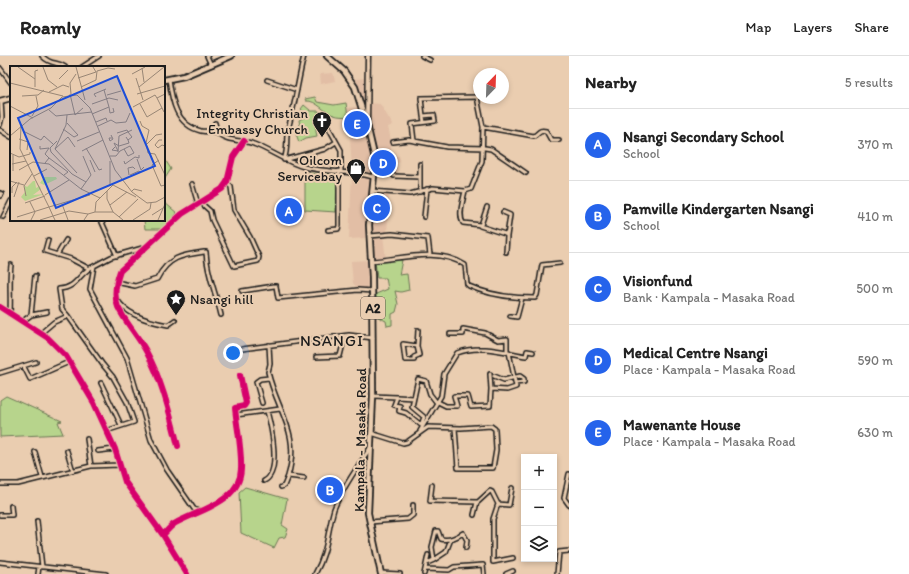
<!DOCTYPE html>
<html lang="en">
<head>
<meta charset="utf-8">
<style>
	body { margin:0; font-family:Itim,sans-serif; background:#f6f6f6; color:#222 }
	.controls { position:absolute; right:12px; bottom:12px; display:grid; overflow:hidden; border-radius:0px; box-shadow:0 2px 6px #0003 }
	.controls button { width:36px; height:36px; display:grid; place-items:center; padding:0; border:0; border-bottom:1px solid #e0e0e0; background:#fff; color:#222; font:20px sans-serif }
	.compass { position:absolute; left:473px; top:12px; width:36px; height:36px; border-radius:50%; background:#fff; box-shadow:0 2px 6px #0003; rotate:23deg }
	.you { position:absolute; left:233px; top:297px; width:14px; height:14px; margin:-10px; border:3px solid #fff; border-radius:50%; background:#1a73e8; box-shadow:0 0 0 6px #1a73e833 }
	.badge { display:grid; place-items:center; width:26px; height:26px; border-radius:50%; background:#2563eb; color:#fff; font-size:13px; font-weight:700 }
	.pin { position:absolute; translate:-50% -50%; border:2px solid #fff; box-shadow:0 1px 4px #0006 }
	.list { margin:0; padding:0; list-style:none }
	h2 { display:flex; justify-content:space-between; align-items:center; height:52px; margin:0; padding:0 16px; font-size:17px }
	h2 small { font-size:13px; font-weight:400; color:#767676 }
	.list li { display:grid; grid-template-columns:26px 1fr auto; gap:12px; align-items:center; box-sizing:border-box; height:72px; padding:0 16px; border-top:1px solid #e0e0e0 }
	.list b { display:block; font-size:15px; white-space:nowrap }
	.list p { margin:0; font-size:13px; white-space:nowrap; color:#767676 }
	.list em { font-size:13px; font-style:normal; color:#767676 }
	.icon { flex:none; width:22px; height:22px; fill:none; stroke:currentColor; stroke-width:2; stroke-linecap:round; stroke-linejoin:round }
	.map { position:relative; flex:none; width:569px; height:518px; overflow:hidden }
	header { display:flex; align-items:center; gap:24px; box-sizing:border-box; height:56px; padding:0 20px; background:#fff; border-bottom:1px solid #e0e0e0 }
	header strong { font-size:19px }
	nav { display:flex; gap:22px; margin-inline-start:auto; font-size:14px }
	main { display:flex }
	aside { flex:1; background:#fff }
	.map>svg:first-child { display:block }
</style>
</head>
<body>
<header>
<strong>Roamly</strong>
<nav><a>Map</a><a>Layers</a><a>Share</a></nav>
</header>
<main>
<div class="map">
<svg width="569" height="518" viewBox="0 0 569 518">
	<rect width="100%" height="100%" fill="#eacdb0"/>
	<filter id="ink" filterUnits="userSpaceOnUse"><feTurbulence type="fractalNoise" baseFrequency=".025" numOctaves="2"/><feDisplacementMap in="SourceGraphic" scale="8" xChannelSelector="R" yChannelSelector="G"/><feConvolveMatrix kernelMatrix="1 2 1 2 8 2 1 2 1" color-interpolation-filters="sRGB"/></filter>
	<g filter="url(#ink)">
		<!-- built -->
		<path fill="#e2bea5" d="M333 17 335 25 321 28 320 18Z
			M366 22V56L354 23Z
			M369 47 380 48 393 69 388 71 391 84V100H399L400 106 397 107 398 120 377 118V94L371 69Z
			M359 51 371 91 372 120 352 113 350 81 345 60H348L347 52Z
			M352 117 371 122 366 166 368 182 349 183Z
			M375 136 389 138 387 179H383L386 204 383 205 373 203 372 157Z
			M370 204V234L357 232 353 227 351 205Z"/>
		<!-- green -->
		<path fill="#b7d48c" stroke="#6a7854" d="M315 41 317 46 334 49 346 47 348 61C343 60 339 61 334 59 324 57 317 44 306 45L305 43Z
			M304 49 311 55H319L320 59 316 62V76L317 80 306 82 299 86 296 78 300 70 299 64 307 60 301 53Z
			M164 102 171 113 164 124Z
			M305 117 337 118 336 156 305 154Z
			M165 147 177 157 163 173H145L144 164H164Z
			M392 203 402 204 399 219 407 218 409 234 401 236 395 235 398 248 396 256 392 258V269L387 270 386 265 378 261 376 252V238L388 233 386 222H377L375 205Z
			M6 340 62 365 58 366 63 378 0 381V344Z
			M245 431 287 443 282 469 288 473 285 481 279 482 274 492 241 477 239 436Z"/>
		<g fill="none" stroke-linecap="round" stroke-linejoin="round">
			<!-- minor casing -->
			<g stroke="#1c1c1c" stroke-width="6">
				<path id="minor" d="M42 0C52 10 57 5 65 11
					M207 0 211 9
					M422 0 430 4
					M82 11 99 0
					M0 12 11 27
					M169 23C172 45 176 69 201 75 207 76 212 75 217 76 224 85 240 84 251 87 269 93 285 106 304 111 326 117 350 114 373 121
					M267 24 297 34
					M423 60 421 42 479 41
					M215 67 217 76
					M326 67 341 94V115
					M0 69 2 61 1 45
					M483 71 534 80C539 77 539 73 546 75L551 84H559
					M0 74 11 81
					M414 85 412 68 435 65 434 59 423 60 424 66
					M393 86 409 84 447 91 485 92 491 93 526 117
					M284 104C289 91 285 83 288 73 295 49 298 24 304 0
					M284 104 325 93 336 86
					M394 120 420 121
					M192 128 198 148
					M372 135 410 138 433 132 465 135 471 133 482 105 483 71 477 41
					M465 135C463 144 458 159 463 167L481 169 487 151
					M420 136V108
					M0 137 2 138 0 140
					M200 146 210 155 212 164 234 210 258 205 259 201 250 181 234 154 231 131 227 126
					M503 156 510 159 507 180
					M3 161 11 145
					M424 161 427 133
					M101 164 117 200
					M480 170 505 178 507 180 506 196
					M328 174 338 173 339 170V115
					M370 180 392 178 428 182 430 199
					M48 184 45 195 71 203 88 212
					M146 191 111 201 94 210 90 233 127 302 151 384 167 414 194 453 200 455
					M57 199 66 184
					M372 205C402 203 437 191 465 209L467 228 469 230C489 239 513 242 535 242L537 239 542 209 560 207
					M116 226 135 230 157 223C168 201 182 199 204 196H206C207 219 216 237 221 259
					M242 235 274 230H276L278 242 358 234 372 235
					M117 243C126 259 151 266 168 269L175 264
					M0 251 48 282 66 300 94 347 115 393 125 426 163 479
					M10 258C11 241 9 225 11 209
					M31 259 47 256
					M68 260 103 309 113 321 127 346 134 366 106 375
					M510 260 517 261 522 242
					M23 265 31 259 35 220
					M41 277 54 266 68 260 62 253 59 233C78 232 79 216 94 210
					M450 278H463V273L485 277 498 284 507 283V296
					M269 289 270 308 268 316C277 355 301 377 288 420L304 422
					M417 290 403 288 405 304H414V301L419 299 417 290 418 274
					M242 293 349 279 373 282
					M316 301 340 300 345 280
					M24 311 30 323 69 306
					M0 317 36 306
					M490 318 491 333 507 334 516 331 509 296
					M494 320 504 324 520 320 524 323V326L515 327
					M101 327 121 369
					M373 340 397 341
					M414 342 397 341 394 349 400 350 399 355 406 357 421 369 424 361 412 351 418 323 426 325 430 338 437 347
					M438 346 446 350H457L454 340H468L471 351 490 350 491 333
					M262 347 256 326 260 323 269 322
					M236 359 280 353
					M420 375 441 340 444 318 457 297C479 288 504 296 526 300L527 295 533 296
					M371 377 403 387 407 386 428 371 461 372 491 370 495 373 496 394 493 412H458L455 372
					M87 383 91 410
					M178 390C170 358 162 324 146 295 138 280 125 266 118 251 113 239 116 226 120 215L182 158 222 133 227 126 233 101 244 85
					M67 395 73 415
					M98 395 115 393
					M35 396 42 421
					M569 418 564 442 569 449
					M264 425C282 417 271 370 267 355
					M0 428H18L91 410 119 409
					M432 429 430 445 478 446 490 435 492 436 498 448 509 449 512 432
					M281 431 284 430 288 420
					M498 448 493 463V506L513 502
					M0 459H12L11 450
					M474 459 477 446
					M37 465 42 511
					M370 466 408 463 413 459V449
					M436 475H438L441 483C449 485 457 481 463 477L467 484 466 492
					M434 504 446 496 451 483
					M0 506 106 518
					M427 507 434 504 432 491 436 475
					M426 513 449 514 454 511 483 509 484 518
					M381 517 400 518
					M38 518 39 511
					M187 518 163 479C166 476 170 471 174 468 198 454 240 447 241 413 242 392 237 373 235 352L244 350 246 347 240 319
					M315 518C328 495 327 477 334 453 342 432 358 411 370 392
					M424 518 428 499
					M506 518 513 515
					M557 518 559 496 569 495"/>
			</g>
			<!-- secondary casing -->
			<g stroke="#1c1c1c" stroke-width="7">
				<path id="secondary" d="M367 66 368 0"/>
			</g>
			<!-- primary casing -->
			<g stroke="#1c1c1c" stroke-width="8">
				<path id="primary" d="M327 0 344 15 355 31 367 69 374 99 375 110 369 169 372 221 373 340 368 457 381 518
					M164 24 184 20 231 0
					M0 45 11 42"/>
			</g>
			<!-- minor -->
			<use href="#minor" stroke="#eacdb0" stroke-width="3"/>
			<!-- secondary -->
			<use href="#secondary" stroke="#eacdb0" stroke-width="4"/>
			<!-- primary -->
			<use href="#primary" stroke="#eacdb0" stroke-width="4.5"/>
			<!-- cycleway casing -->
			<g stroke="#eacdb0" stroke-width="8">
				<path id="cycleway" d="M0 251 48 282 66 300 94 347 115 393 125 426 163 479
					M178 390C170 358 162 324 146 295 138 280 125 266 118 251 113 239 116 226 120 215L182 158 222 133 227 126 233 101 244 85
					M187 518 163 479C166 476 170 471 174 468 198 454 240 447 241 413 242 392 237 373 235 352L244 350 246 347 240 319"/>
			</g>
			<!-- cycleway -->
			<use href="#cycleway" stroke="#d6006c" stroke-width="6"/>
		</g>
	</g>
	<!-- icons -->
	<defs>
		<g id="church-pin" transform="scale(1)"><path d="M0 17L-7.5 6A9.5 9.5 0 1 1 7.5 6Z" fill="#1c1c1c" stroke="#eacdb0"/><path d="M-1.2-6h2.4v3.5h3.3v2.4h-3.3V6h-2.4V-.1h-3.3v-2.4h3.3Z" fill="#fff"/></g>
		<g id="shop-pin" transform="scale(1)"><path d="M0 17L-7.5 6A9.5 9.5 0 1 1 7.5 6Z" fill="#1c1c1c" stroke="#eacdb0"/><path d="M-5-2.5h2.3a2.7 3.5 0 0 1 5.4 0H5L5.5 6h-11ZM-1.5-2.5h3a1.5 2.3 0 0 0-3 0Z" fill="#fff"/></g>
		<g id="sight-pin" transform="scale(1)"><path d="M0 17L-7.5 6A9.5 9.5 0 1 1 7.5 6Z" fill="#1c1c1c" stroke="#eacdb0"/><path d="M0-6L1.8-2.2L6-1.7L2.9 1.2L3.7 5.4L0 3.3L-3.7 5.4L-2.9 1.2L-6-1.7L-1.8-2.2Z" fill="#fff"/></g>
	</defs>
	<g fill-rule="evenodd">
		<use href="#church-pin" x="322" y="65"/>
		<use href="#shop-pin" x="356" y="112"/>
		<use href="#sight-pin" x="176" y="243"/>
	</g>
	<g text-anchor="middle" stroke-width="4" stroke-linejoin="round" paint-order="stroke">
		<!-- shield labels -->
		<rect fill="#eacdb0" stroke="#5a5148" stroke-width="1" x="361" y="241" width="24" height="22" rx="3"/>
		<g font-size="13" font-weight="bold" fill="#1c1c1c">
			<text x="373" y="257">A2</text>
		</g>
		<!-- poi labels -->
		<g font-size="14" fill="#1c1c1c" stroke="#eacdb0" text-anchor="end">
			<text x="308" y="62">Integrity Christian<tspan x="308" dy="16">Embassy Church</tspan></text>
			<text x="342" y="109">Oilcom<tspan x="342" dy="16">Servicebay</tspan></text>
			<text x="190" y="248" text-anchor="start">Nsangi hill</text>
		</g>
		<!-- street labels -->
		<g font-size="14" fill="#1c1c1c" stroke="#eacdb0">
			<text transform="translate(360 384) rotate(-89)" y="5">Kampala - Masaka Road</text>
		</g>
		<!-- quarter labels -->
		<g font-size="16" letter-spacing="1" fill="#1c1c1c" stroke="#eacdb0">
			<text x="332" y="290">NSANGI</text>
		</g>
	</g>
	<!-- overview -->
	<g transform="translate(10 10)">
		<rect width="155" height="155" fill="#eacdb0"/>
		<path d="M34 111H46L47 113 34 119 30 117ZM23 115H25L26 122 30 120 31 123 23 129 34 128 15 135 11 131 15 126 14 119 17 121Z" fill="#b7d48c"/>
		<path fill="none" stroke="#988675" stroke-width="1" d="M8 1 25 13M33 1 38 14 47 21M66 1 75 34M132 2 134 16M122 8 135 1M68 12 86 6 83 1M126 12 133 34M49 13 58 4M0 17 53 30M25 21V5L28 4M71 21 86 14 87 5 98 2 105 3M129 21 154 1M39 26 53 19 59 21M60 28 65 49 73 42M61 28 60 17 66 8M127 28 155 20M97 29 111 25M12 30 28 29 34 24M86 31 84 28 96 23M82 38 99 32 108 34M130 38 137 51 152 42M0 40 23 52M99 41 100 47 104 46 103 42M123 41 145 29 147 32M39 44 46 50 82 46M154 46 147 32 155 28M82 48 99 41 94 24M57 49 56 59 45 83 67 107M22 50 28 40 26 30M130 55 132 60 139 64 136 77 138 87 145 88 155 109M86 56 96 52 97 55M11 60 10 83 39 141 80 129M88 60 101 54 106 57 116 56 120 47M53 63 64 71 68 69 57 57M13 65 31 74 34 70 43 78M107 67 117 64 118 66M101 69 103 73 100 75 99 72H102M0 70 20 53 41 42 52 31 67 29 80 42 105 104 122 126 137 137 146 136 155 131M116 71 118 74 122 71 118 66M9 73 18 76 17 84M152 74H149L145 79 148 82 152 79 155 80M47 75 40 82 41 86 62 108 76 116M67 75 89 66M137 78 146 69 152 68M30 80V83L39 82M109 80 119 77 118 74M105 81 102 84 108 85 104 77 109 80M76 82 89 104 92 103M45 83 58 71 65 81M72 85 93 74M108 86 109 70 122 64M0 87 9 91 20 88V86M3 89V105M73 90 81 109 71 123 90 132M100 90H106L110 85 120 80 124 87 118 90 114 83M39 92 58 106 54 109M127 93 131 104 134 101M80 94 85 106M149 94 142 99 151 120 155 119M114 95 115 98 125 91 129 92V89M35 97 39 92 35 88 39 82M2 98 16 95M9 104 23 96 39 98 71 123M119 109 118 102 123 101 125 103M120 109 129 105 131 107M24 110 37 103M0 115 14 119M100 120V95M97 125V133L103 146M121 126 124 123 132 125M2 127V121L7 116M35 129 59 114M16 130 14 120 22 108M4 131 9 116M20 136 25 146 21 154M15 137 35 130M52 138 58 154M100 139 117 126M85 146H103L113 154M142 149 153 142M7 151 39 141 43 150 59 145 78 148M109 151 128 133M30 154 43 150 45 154M74 154 78 148 85 146 86 136 103 119 126 131M123 154 140 143 141 137M148 154 155 138"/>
		<path fill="#1d4ed8" fill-opacity="0.15" stroke="#1d4ed8" stroke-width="2" d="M107 10 145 100 46 142 8 52Z"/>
		<rect width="155" height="155" fill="none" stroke="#1c1c1c" stroke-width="2"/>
	</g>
</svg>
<div class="controls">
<button>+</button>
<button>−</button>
<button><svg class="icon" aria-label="layers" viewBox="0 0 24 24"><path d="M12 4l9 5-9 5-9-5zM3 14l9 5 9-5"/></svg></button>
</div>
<svg class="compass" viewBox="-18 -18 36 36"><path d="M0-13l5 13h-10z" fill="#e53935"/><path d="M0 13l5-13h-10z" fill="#767676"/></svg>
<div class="you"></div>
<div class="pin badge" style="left:289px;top:155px">A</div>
<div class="pin badge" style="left:330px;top:434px">B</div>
<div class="pin badge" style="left:377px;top:152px">C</div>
<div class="pin badge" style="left:383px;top:107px">D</div>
<div class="pin badge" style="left:357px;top:68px">E</div>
</div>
<aside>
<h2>Nearby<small>5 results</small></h2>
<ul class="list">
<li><span class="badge">A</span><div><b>Nsangi Secondary School</b><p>School</p></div><em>370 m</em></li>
<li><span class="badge">B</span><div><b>Pamville Kindergarten Nsangi</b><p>School</p></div><em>410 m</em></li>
<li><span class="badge">C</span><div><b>Visionfund</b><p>Bank · Kampala - Masaka Road</p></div><em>500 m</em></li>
<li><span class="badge">D</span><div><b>Medical Centre Nsangi</b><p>Place · Kampala - Masaka Road</p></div><em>590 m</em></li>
<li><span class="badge">E</span><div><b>Mawenante House</b><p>Place · Kampala - Masaka Road</p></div><em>630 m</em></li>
</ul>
</aside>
</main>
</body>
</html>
